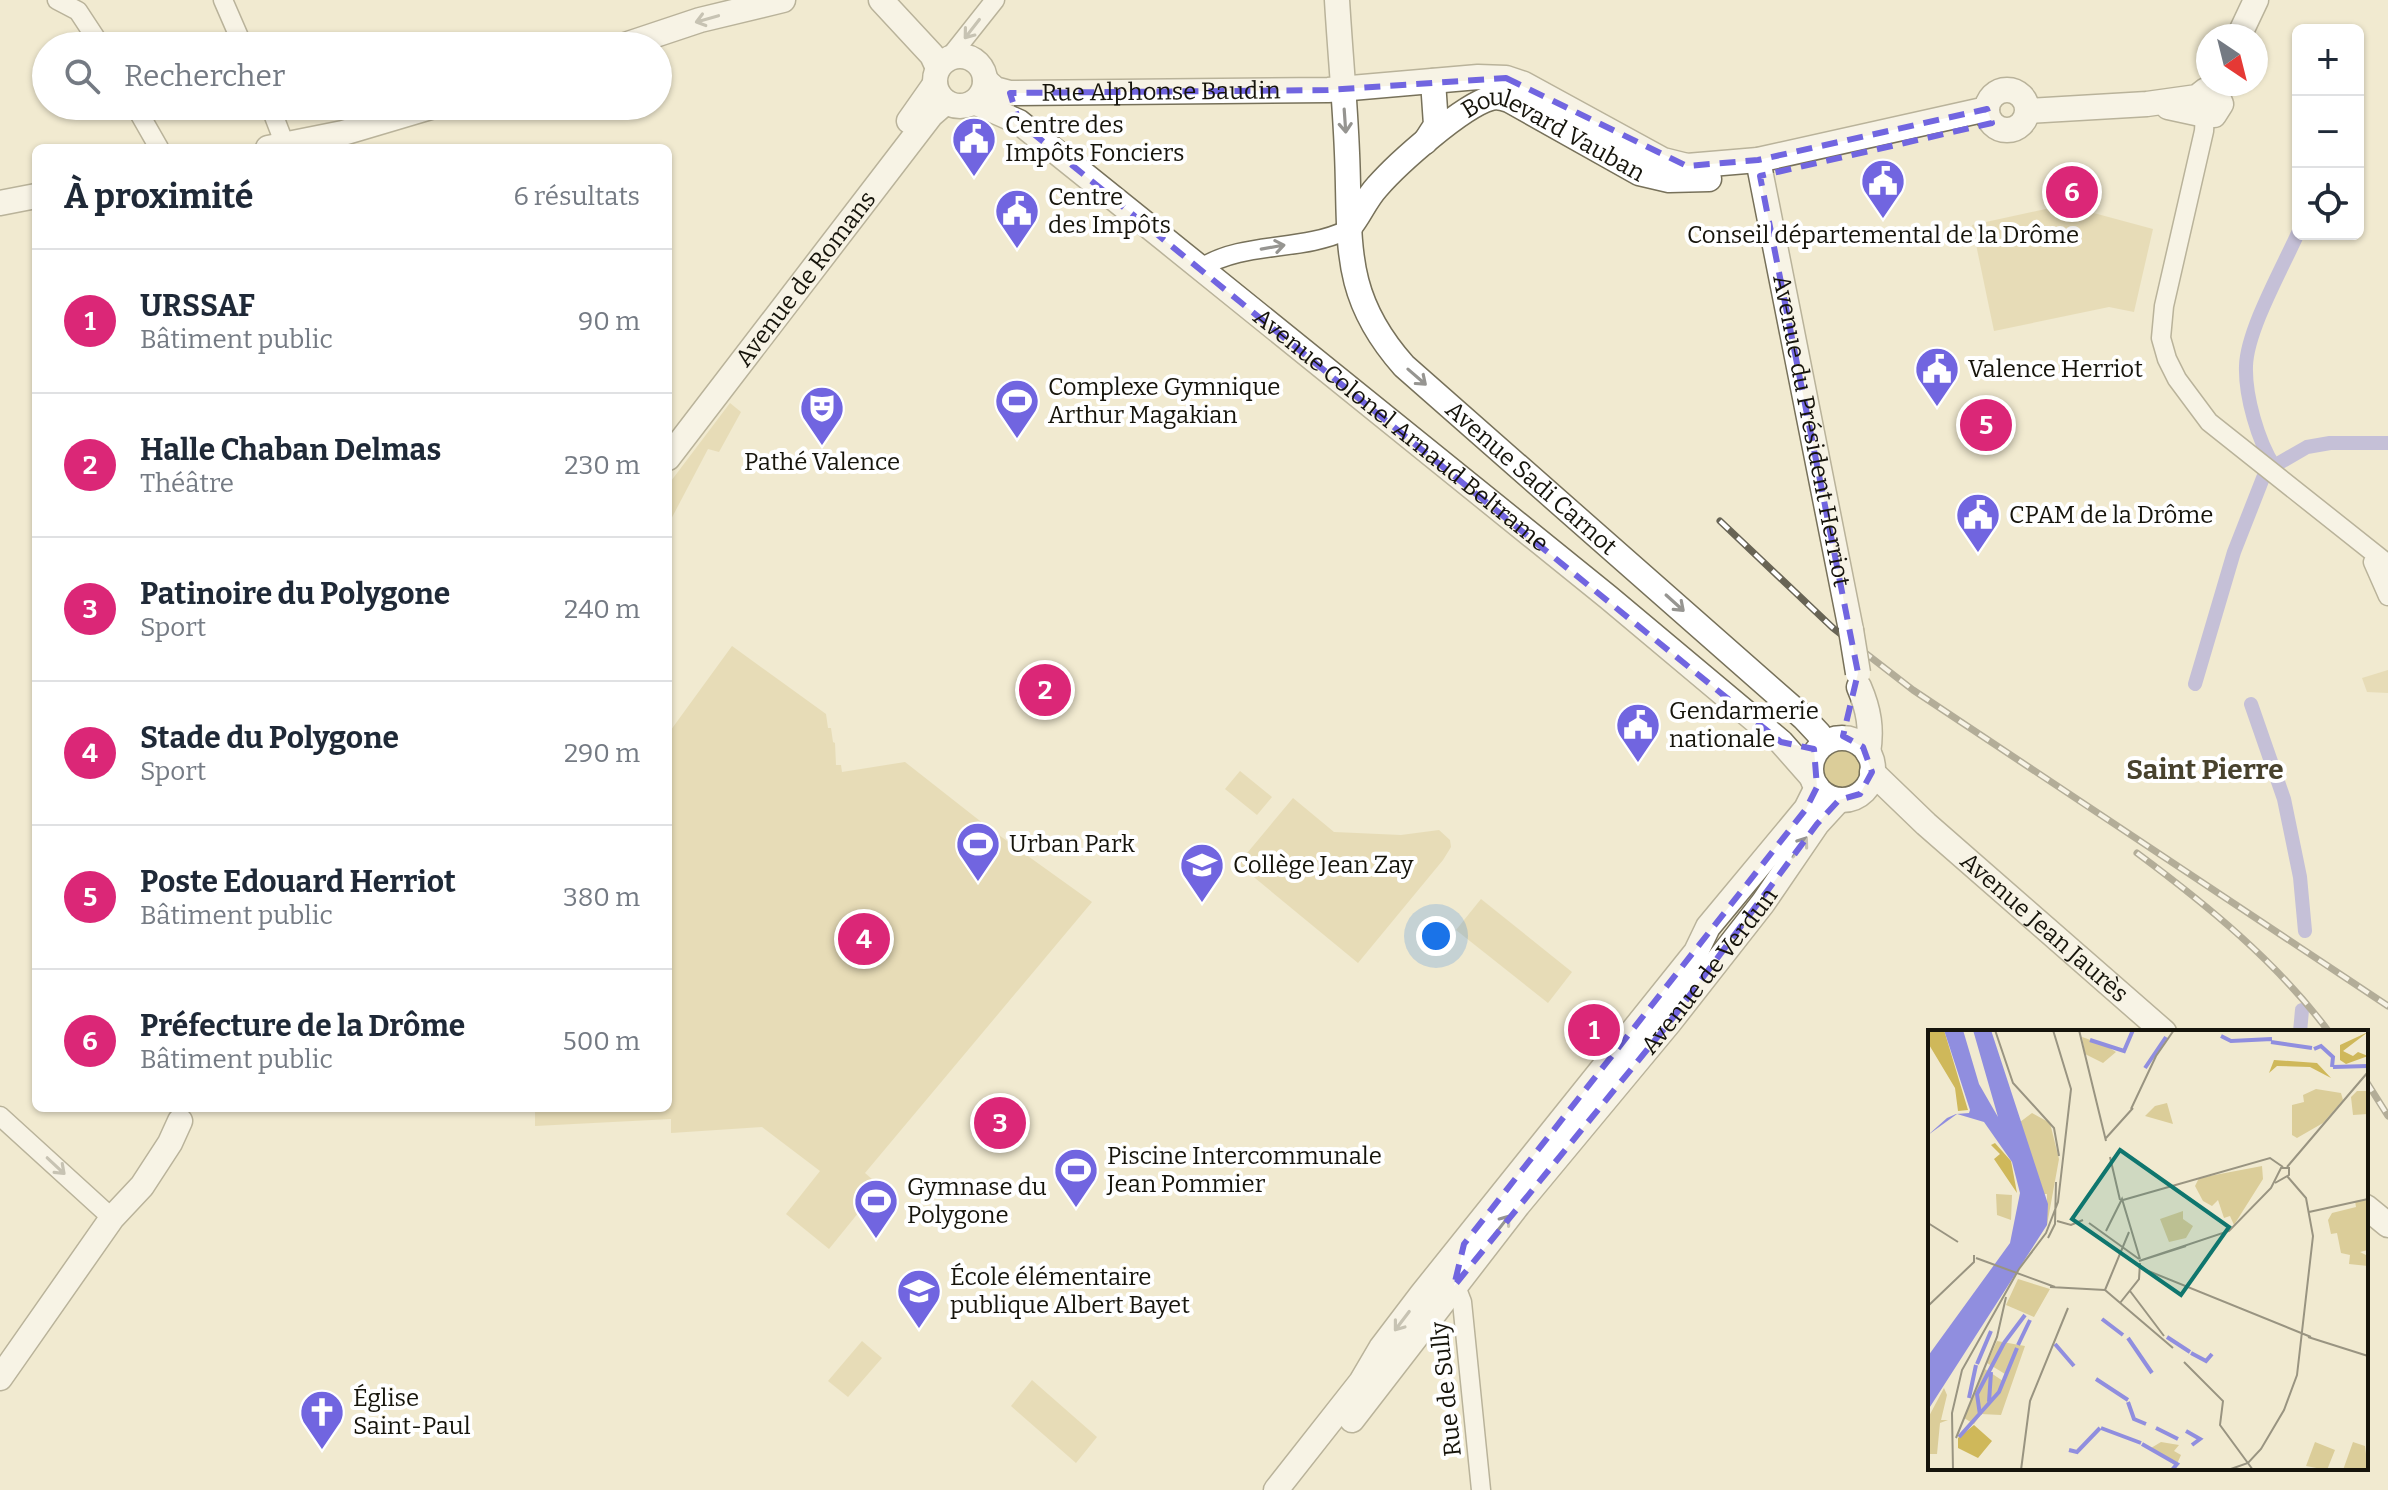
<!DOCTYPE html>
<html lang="fr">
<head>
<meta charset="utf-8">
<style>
	body { margin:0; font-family:Bitter,serif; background:#f6f6f7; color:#1f2937 }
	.controls { position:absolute; right:24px; top:24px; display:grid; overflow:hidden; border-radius:12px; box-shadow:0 2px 6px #0004 }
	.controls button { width:72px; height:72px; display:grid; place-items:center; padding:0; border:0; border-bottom:2px solid #e0e1e3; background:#fff; color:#1f2937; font:40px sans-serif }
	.compass { position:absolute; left:2196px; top:24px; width:72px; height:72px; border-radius:50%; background:#fff; box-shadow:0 2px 6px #0004; rotate:145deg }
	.you { position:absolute; left:1436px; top:936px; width:28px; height:28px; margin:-20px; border:6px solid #fff; border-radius:50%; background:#1a73e8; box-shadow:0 0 0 12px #1a73e833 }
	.badge { display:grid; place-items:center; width:52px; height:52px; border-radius:50%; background:#db2777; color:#fff; font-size:26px; font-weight:700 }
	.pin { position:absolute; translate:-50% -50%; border:4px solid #fff; box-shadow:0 2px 8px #0006 }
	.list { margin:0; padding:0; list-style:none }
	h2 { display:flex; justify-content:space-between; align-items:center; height:104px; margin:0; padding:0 32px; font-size:34px }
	h2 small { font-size:26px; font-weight:400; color:#747a83 }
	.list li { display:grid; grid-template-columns:52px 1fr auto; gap:24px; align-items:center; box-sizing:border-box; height:144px; padding:0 32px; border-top:2px solid #e0e1e3 }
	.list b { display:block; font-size:30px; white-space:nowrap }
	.list p { margin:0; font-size:26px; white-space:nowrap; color:#747a83 }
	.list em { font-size:26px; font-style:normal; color:#747a83 }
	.icon { flex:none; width:44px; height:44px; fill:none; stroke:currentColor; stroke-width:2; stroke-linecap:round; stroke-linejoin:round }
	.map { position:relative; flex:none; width:2388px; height:1490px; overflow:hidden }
	.search { position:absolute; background:#fff; box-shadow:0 2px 6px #0004; left:32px; top:32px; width:640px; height:88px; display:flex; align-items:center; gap:20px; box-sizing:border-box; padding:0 28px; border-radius:44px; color:#747a83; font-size:30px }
	.panel { position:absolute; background:#fff; box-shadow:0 2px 6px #0004; left:32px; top:144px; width:640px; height:968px; border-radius:12px }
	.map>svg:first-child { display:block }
</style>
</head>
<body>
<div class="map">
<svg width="2388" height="1490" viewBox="0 0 2388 1490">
	<rect width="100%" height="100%" fill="#f1ead0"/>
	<!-- green -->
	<path fill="#dbcd99" d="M2064 205 2153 229 2134 312 2109 307 1994 331 1972 225Z
		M730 403 741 412 719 452 708 449 668 525V485Z
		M732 646 826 714 828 728H831L833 742 835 743 836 765H841L842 772 905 762 989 828 1092 902 865 1173 880 1186 829 1249 786 1214 820 1171 762 1127 671 1133V1119L535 1126V1108H668V734Z
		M2388 670V693L2367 692 2362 678Z
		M1836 747 1854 751 1863 767 1856 784 1845 790 1828 786 1819 770 1826 761 1829 750Z
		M1240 771 1272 797 1257 815 1225 789Z
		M1293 798 1334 832 1401 835 1439 830 1450 840 1451 847 1443 860 1358 963 1238 864Z
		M1481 899 1572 972 1548 1003 1456 930Z
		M862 1341 882 1358 848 1397 828 1381Z
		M1032 1380 1097 1437 1076 1463 1011 1406Z"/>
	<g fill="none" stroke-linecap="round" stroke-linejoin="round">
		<!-- canal -->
		<path stroke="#908edf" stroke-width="14" d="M2274 466C2258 441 2245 396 2246 366 2247 330 2283 267 2298 233
			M2195 684 2234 552 2263 478 2274 466 2307 447 2330 443H2388
			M2251 704 2284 799 2300 877 2305 931
			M2300 1032 2302 1010"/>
		<!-- minor casing -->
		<g stroke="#77715a" stroke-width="21">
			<path id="minor" d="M57 0 78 11 101 46
				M223 0 243 46
				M949 58 995 0
				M135 106 159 148
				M270 106 285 145
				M2205 115 2204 131 2164 306 2161 338 2167 359 2177 379 2209 422 2384 561 2388 571
				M1201 268C1244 241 1301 252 1347 230
				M2373 562 2388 596
				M0 1116 112 1218
				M1452 1276 1462 1302 1481 1490"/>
		</g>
		<!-- major casing -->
		<g stroke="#77715a" stroke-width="27">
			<g id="major">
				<path d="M881 0 932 55 938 68"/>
				<path id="s1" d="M1337 0C1340 51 1345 102 1347 153 1351 241 1340 294 1404 366L1804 718 1819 734 1823 744"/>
				<path d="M2239 36 2256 0"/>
				<path d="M622 46 700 20 783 0"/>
				<circle cx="960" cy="81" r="25"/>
				<path id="s2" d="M985 80 995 89 1010 93 1328 90 1478 77 1506 78 1524 84 1663 160 1687 166 1758 160 1987 109"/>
				<circle cx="2007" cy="110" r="20"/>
				<path id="s3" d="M974 102 1019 122 1167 241 1608 597 1781 742 1811 776"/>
				<path d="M2168 107 2205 115H2214L2221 104 2216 92"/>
				<path d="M2028 111 2147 104 2197 97 2206 90 2216 92"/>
				<path d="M909 121 935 84"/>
				<path d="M1425 142 1436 125 1433 81"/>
				<path d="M268 148 343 133 434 106"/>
				<path id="s4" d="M1758 160 1851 630"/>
				<path d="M0 203 36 196"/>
				<path id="s5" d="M1349 228C1360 215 1365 200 1377 187 1398 163 1462 106 1491 98 1498 96 1503 98 1509 100L1639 173 1669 180 1709 179"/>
				<path id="s6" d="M668 458 931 115 946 102"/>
				<path d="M1859 687C1869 710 1872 729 1868 753"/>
				<circle cx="1842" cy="769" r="31"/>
				<path id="s7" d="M1872 772 1926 824 2164 1032"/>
				<path d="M2366 1207 2388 1225"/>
				<path d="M0 1378 112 1218 142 1186 170 1143 180 1121"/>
				<path id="s8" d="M1352 1420 1518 1205 1669 1023 1763 903 1817 824 1839 800"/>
				<path d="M1276 1490 1361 1382 1381 1348 1422 1294 1696 952 1708 927 1806 809 1817 787"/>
			</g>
		</g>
		<!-- minor -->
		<use href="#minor" stroke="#fff" stroke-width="18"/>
		<!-- major -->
		<use href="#major" stroke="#fff" stroke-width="24"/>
		<!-- rail casing -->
		<g stroke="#686455" stroke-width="7">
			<path id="rail" d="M1720 521 1833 628 1913 690 2388 1006
				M2137 853C2207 905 2277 962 2329 1032
				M2366 1081 2388 1116"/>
		</g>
		<!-- rail -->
		<use href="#rail" stroke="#fff" stroke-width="4" stroke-dasharray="12" stroke-linecap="butt"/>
		<!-- major-bridge casing -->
		<g stroke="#77715a" stroke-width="27" stroke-linecap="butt">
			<path id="major-bridge" d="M1851 630 1858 673"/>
		</g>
		<!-- major-bridge -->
		<use href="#major-bridge" stroke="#fff" stroke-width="24"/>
	</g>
	<!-- one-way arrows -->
	<defs><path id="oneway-shaft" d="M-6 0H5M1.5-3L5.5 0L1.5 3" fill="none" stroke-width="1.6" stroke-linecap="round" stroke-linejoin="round" transform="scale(2)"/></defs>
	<g stroke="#969591">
		<use href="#oneway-shaft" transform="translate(707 19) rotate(164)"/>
		<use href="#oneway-shaft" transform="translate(972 29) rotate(128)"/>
		<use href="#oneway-shaft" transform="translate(1345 121) rotate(86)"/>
		<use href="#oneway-shaft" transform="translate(1273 247) rotate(-10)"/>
		<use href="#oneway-shaft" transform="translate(1417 377) rotate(41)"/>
		<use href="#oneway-shaft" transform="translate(1675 603) rotate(42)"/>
		<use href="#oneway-shaft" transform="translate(1800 847) rotate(-55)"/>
		<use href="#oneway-shaft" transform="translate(56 1166) rotate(43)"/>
		<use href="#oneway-shaft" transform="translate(1502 1225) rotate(-52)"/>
		<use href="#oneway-shaft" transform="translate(1402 1321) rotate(127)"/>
	</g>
	<!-- marked area -->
	<path d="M0 0H2388V1490H0ZM1506 78 1687 166 1758 160 1987 109 1992 123 1760 176 1858 673 1843 736 1863 747 1872 772 1860 794 1839 800 1817 824 1669 1023 1454 1286 1464 1244 1806 809 1817 787 1814 749 1781 742 1019 122 1010 93 1328 90Z" fill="#f1ead0" fill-opacity=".55" fill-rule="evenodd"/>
	<path fill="none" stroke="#7165e0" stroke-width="6" stroke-dasharray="16 10" stroke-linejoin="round" d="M1506 78 1687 166 1758 160 1987 109 1992 123 1760 176 1858 673 1843 736 1863 747 1872 772 1860 794 1839 800 1817 824 1669 1023 1454 1286 1464 1244 1806 809 1817 787 1814 749 1781 742 1019 122 1010 93 1328 90Z"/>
	<!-- icons -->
	<defs>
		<g id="civic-pin" transform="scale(2.3)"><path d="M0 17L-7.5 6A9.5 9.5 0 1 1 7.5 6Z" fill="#7165e0" stroke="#fff"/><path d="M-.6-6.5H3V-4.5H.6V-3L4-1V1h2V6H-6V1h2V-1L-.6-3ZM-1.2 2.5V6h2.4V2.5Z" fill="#fff"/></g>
		<g id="stadium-pin" transform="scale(2.3)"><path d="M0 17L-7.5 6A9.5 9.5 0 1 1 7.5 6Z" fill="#7165e0" stroke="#fff"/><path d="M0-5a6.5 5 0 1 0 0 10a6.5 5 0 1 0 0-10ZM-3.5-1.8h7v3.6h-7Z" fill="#fff"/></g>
		<g id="theatre-pin" transform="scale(2.3)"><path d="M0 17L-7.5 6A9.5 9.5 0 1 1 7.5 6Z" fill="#7165e0" stroke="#fff"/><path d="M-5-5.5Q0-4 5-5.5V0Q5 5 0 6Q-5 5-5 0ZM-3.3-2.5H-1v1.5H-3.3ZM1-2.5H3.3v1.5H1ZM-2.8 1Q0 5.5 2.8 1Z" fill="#fff"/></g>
		<g id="school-pin" transform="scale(2.3)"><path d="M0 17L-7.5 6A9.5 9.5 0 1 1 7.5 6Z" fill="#7165e0" stroke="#fff"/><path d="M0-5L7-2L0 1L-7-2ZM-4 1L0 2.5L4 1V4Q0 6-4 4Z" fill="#fff"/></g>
		<g id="church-pin" transform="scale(2.3)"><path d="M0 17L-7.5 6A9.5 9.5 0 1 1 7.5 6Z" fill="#7165e0" stroke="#fff"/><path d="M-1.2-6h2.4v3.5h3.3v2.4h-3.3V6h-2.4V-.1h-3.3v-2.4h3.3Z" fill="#fff"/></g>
	</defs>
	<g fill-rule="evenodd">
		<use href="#civic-pin" x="974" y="139"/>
		<use href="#civic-pin" x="1883" y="181"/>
		<use href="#civic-pin" x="1017" y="211"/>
		<use href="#civic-pin" x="1937" y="369"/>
		<use href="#stadium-pin" x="1017" y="401"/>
		<use href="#theatre-pin" x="822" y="408"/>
		<use href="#civic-pin" x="1978" y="515"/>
		<use href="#civic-pin" x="1638" y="725"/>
		<use href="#stadium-pin" x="978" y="844"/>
		<use href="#school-pin" x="1202" y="865"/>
		<use href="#stadium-pin" x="1076" y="1170"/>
		<use href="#stadium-pin" x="876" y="1201"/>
		<use href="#school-pin" x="919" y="1291"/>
		<use href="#church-pin" x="322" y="1412"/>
	</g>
	<g text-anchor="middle" stroke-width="8" stroke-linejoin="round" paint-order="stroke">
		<!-- street labels -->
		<g font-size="24" fill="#16140b" stroke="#fff">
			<text dy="8" stroke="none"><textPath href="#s2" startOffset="180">Rue Alphonse Baudin</textPath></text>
			<text dy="8" stroke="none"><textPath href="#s5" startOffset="266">Boulevard Vauban</textPath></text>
			<text dy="8" stroke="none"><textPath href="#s6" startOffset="226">Avenue de Romans</textPath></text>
			<text dy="8" stroke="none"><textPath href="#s3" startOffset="540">Avenue Colonel Arnaud Beltrame</textPath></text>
			<text dy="8" stroke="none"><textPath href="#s4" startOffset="276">Avenue du Président Herriot</textPath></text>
			<text dy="8" stroke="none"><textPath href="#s1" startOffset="550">Avenue Sadi Carnot</textPath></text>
			<text dy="8" stroke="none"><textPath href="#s7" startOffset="232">Avenue Jean Jaurès</textPath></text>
			<text dy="8" stroke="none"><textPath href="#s8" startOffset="574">Avenue de Verdun</textPath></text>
			<text transform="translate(1446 1389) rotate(-96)" y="8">Rue de Sully</text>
		</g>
		<!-- poi labels -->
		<g font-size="24" fill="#16140b" stroke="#fff" text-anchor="start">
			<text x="1005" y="133">Centre des<tspan x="1005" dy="28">Impôts Fonciers</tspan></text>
			<text x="1048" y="205">Centre<tspan x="1048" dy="28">des Impôts</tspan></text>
			<text x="1883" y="243" text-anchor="middle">Conseil départemental de la Drôme</text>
			<text x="1968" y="377">Valence Herriot</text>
			<text x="1048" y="395">Complexe Gymnique<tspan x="1048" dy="28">Arthur Magakian</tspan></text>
			<text x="822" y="470" text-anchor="middle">Pathé Valence</text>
			<text x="2009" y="523">CPAM de la Drôme</text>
			<text x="1669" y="719">Gendarmerie<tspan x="1669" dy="28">nationale</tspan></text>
			<text x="1009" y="852">Urban Park</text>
			<text x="1233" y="873">Collège Jean Zay</text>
			<text x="1107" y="1164">Piscine Intercommunale<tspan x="1107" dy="28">Jean Pommier</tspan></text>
			<text x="907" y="1195">Gymnase du<tspan x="907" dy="28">Polygone</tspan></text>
			<text x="950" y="1285">École élémentaire<tspan x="950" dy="28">publique Albert Bayet</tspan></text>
			<text x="353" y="1406">Église<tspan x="353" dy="28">Saint-Paul</tspan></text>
		</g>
		<!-- quarter labels -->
		<g font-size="28" font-weight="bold" fill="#48422d" stroke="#fff">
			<text x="2205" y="779">Saint Pierre</text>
		</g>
	</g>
	<!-- overview -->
	<g transform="translate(1928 1030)">
		<rect width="440" height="440" fill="#f1ead0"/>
		<path d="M154 7 177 15 188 22 175 33 157 24ZM388 59 413 63 415 70 395 93 369 108 364 105V75L376 72 375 65ZM429 61H440V84L425 85 423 67ZM239 73 245 94 217 86 227 76ZM104 83 122 93 131 129 119 195V164H114L92 92ZM334 136 335 149 306 195 302 186 296 188 290 170 284 176 275 171 267 156 271 148ZM68 164 84 165 83 190 69 185ZM440 170V220L432 222 440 226V236L421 234 422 225 413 223 409 203 403 204 400 190 404 183 428 177 427 171ZM255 181V189L265 196 258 208 241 212 232 189ZM90 249 122 259 106 287 78 275ZM69 311 97 316 73 385 53 384 46 394 36 388 57 339 75 351 77 344 59 333ZM16 358 19 365 13 390H20L12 393 9 424H0V388ZM233 412 251 415 246 421 253 425 248 436 223 418ZM387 412 407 420 399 440 378 436ZM425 412 437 416 440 440H415Z" fill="#dbcd99"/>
		<path d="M0 0H16L40 80 30 81 27 58 0 13ZM440 2 415 21 425 26 430 22 440 26 418 34 412 30V15ZM346 30 389 33 403 48 382 37 349 36 341 43ZM67 113 83 131 89 163 66 129 72 124 63 115ZM46 395 64 411 50 428 30 418V408Z" fill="#cfb85a"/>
		<path d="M16 0H35L51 54 70 87 45 0H63L120 174 119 195 0 380V326L82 213 92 163 84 132 56 92 29 84 0 105 19 88 28 84 41 83 42 80Z" fill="#908edf"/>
		<path fill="none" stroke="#908edf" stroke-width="4" d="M293 6 303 11 344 9M162 10 196 21 205 0M343 12 384 18M386 19 393 16 405 27 404 37M405 37 440 36M217 38 238 7M174 289 195 305M239 307 262 322M200 308 224 343M76 313 97 285M127 314 146 336M90 315 102 290M263 323 278 331 284 324M49 334 63 301M168 349 200 370M41 368 48 335M61 372 63 342M200 372 206 389 218 394M52 385 49 364 76 313M173 398 213 413M228 398 250 409M258 401 272 409 264 415M31 407 71 362 89 318M214 414 249 434 244 440M141 420 149 422 172 398"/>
		<path fill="none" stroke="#999481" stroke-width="2" d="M67 0 85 53 126 98 131 126M151 0 178 111M203 79 228 26 246 0M178 108 205 78M182 127 192 170M359 137 440 42M195 170 342 128 355 137M381 182 440 169M129 191 143 195 155 190M0 193 30 212M161 193 211 229M178 201 194 169 212 229M120 208 127 194 128 152M258 216 211 231 301 201 343 158 353 138H361V145L347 153M48 228 127 257M213 238 383 307M122 257 177 260M177 260 201 202M177 260 245 318M202 261 236 306M192 273 211 249 212 233M0 276 46 232V225M380 307 440 326M256 332 295 371 292 395 325 440M28 408 69 307 78 267M25 440 24 383 34 340 91 239 118 203 130 172 143 59 125 0M93 440 102 371 140 278M300 440 320 433 333 419 356 380 369 345 385 206 378 168 359 146"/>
		<path fill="#0f766e" fill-opacity="0.15" stroke="#0f766e" stroke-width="4" d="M192 120 301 197 253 265 144 189Z"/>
		<rect width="440" height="440" fill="none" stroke="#16140b" stroke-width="4"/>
	</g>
</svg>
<div class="controls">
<button>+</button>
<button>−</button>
<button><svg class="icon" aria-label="locate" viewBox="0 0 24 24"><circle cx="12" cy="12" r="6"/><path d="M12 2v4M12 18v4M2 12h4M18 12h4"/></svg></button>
</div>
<svg class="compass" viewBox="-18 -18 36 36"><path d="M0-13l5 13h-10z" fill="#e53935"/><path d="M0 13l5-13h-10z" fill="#747a83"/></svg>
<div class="you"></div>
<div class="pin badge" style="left:1594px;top:1030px">1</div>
<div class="pin badge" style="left:1045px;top:690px">2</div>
<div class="pin badge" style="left:1000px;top:1123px">3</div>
<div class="pin badge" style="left:864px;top:939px">4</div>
<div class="pin badge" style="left:1986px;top:425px">5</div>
<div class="pin badge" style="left:2072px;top:192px">6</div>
<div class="search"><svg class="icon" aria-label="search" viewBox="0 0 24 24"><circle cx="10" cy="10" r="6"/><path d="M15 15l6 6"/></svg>Rechercher</div>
<section class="panel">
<h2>À proximité<small>6 résultats</small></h2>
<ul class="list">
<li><span class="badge">1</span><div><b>URSSAF</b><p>Bâtiment public</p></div><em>90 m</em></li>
<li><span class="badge">2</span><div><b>Halle Chaban Delmas</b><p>Théâtre</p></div><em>230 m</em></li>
<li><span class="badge">3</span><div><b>Patinoire du Polygone</b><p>Sport</p></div><em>240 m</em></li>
<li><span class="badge">4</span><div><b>Stade du Polygone</b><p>Sport</p></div><em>290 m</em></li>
<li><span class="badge">5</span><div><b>Poste Edouard Herriot</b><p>Bâtiment public</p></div><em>380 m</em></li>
<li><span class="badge">6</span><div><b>Préfecture de la Drôme</b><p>Bâtiment public</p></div><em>500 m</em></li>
</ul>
</section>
</div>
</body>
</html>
